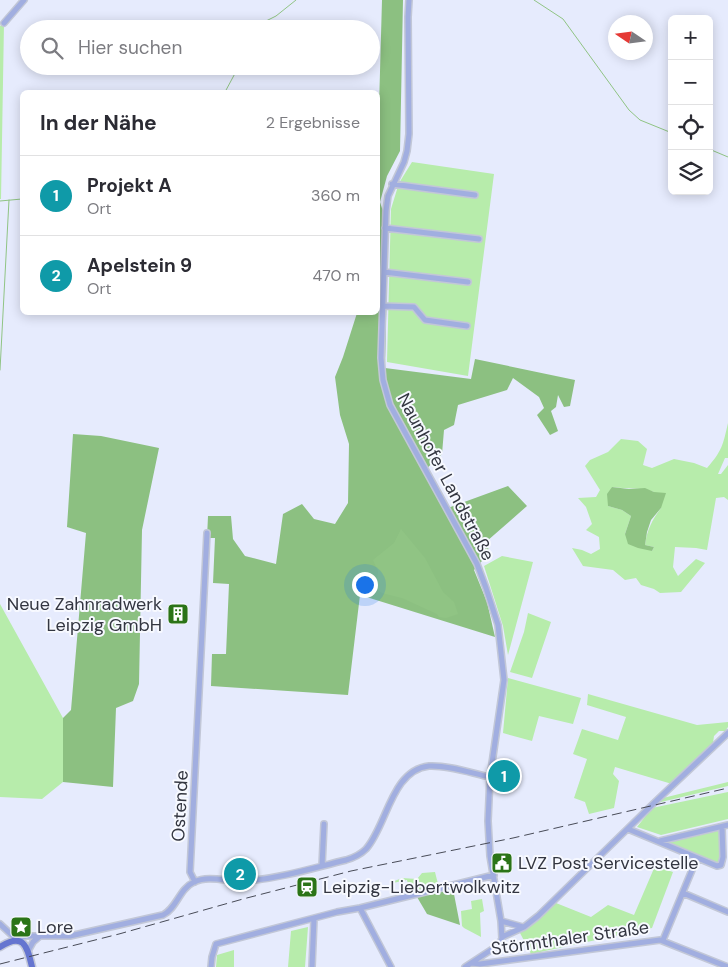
<!DOCTYPE html>
<html lang="de">
<head>
<meta charset="utf-8">
<style>
	body { margin:0; font-family:"DM Sans",sans-serif; background:#f7f7f7; color:#2b2b33 }
	.controls { position:absolute; right:15px; top:15px; display:grid; overflow:hidden; border-radius:8px; box-shadow:0 2px 12px #0003 }
	.controls button { width:45px; height:45px; display:grid; place-items:center; padding:0; border:0; border-bottom:1px solid #e1e1e2; background:#fff; color:#2b2b33; font:25px sans-serif }
	.compass { position:absolute; left:608px; top:15px; width:45px; height:45px; border-radius:50%; background:#fff; box-shadow:0 2px 12px #0003; rotate:283deg }
	.you { position:absolute; left:364px; top:584px; width:18px; height:18px; margin:-12px; border:4px solid #fff; border-radius:50%; background:#1a73e8; box-shadow:0 0 0 8px #1a73e833 }
	.badge { display:grid; place-items:center; width:32px; height:32px; border-radius:50%; background:#2563eb; color:#fff; font-size:16px; font-weight:700 }
	.pin { position:absolute; translate:-50% -50%; border:2px solid #fff; box-shadow:0 1px 5px #0006 }
	.list { margin:0; padding:0; list-style:none }
	h2 { display:flex; justify-content:space-between; align-items:center; height:65px; margin:0; padding:0 20px; font-size:21px }
	h2 small { font-size:16px; font-weight:400; color:#7c7c81 }
	.list li { display:grid; grid-template-columns:32px 1fr auto; gap:15px; align-items:center; box-sizing:border-box; height:80px; padding:0 20px; border-top:1px solid #e1e1e2 }
	.list b { display:block; font-size:19px; white-space:nowrap }
	.list p { margin:0; font-size:16px; white-space:nowrap; color:#7c7c81 }
	.list em { font-size:16px; font-style:normal; color:#7c7c81 }
	.icon { flex:none; width:28px; height:28px; fill:none; stroke:currentColor; stroke-width:2; stroke-linecap:round; stroke-linejoin:round }
	.map { position:relative; flex:none; width:728px; height:967px; overflow:hidden }
	.search { position:absolute; background:#fff; box-shadow:0 2px 12px #0003; left:20px; top:20px; width:360px; height:55px; display:flex; align-items:center; gap:12px; box-sizing:border-box; padding:0 18px; border-radius:28px; color:#7c7c81; font-size:19px }
	.panel { position:absolute; background:#fff; box-shadow:0 2px 12px #0003; left:20px; top:90px; width:360px; height:225px; border-radius:8px }
	.map>svg:first-child { display:block }
</style>
</head>
<body>
<div class="map">
<svg width="728" height="967" viewBox="0 0 728 967">
	<rect width="100%" height="100%" fill="#e6ebfd"/>
	<!-- green -->
	<path fill="#b7ecab" fill-rule="evenodd" d="M4 23 1 199H0V26Z
		M412 162 494 174 468 376 387 362 391 209 399 183Z
		M728 423V458H725L718 474H721L728 465V500L724 497 716 498 707 550 696 548 675 547 673 567 678 576 696 559 705 563 681 592 660 593 654 589 641 585 636 578 625 580 613 570 583 566 572 548 582 550 591 554 600 549 599 537 586 530 592 524 586 507 578 498 596 497 600 490 585 466 590 460 608 452 621 439 638 441 647 449 643 465 652 468 674 459 694 463 707 468C722 451 723 445 728 423ZM612 487C626 489 641 487 654 492L661 508C652 520 647 530 645 545L654 547 652 551 625 534 631 516 622 510 608 506Z
		M502 556 533 562 508 655 503 626 484 566Z
		M0 604 63 718V782L42 799 0 797Z
		M528 613 551 622 532 678 510 672 524 632Z
		M508 678 581 698 573 724 539 716 532 741 503 733Z
		M588 694 697 725 728 722V727L725 731H719L714 736 713 743 672 784 615 767 613 774 619 781 614 808 589 814 585 802 574 798 587 759 573 754 582 729 618 740 626 717 587 705Z
		M728 782V786L657 803 663 798Z
		M728 792V819L661 835 637 827 652 808Z
		M719 830 721 856 720 861 716 863 669 843V841Z
		M655 866 673 872 652 928 531 954 520 933 540 918 556 903 591 917 608 905 634 915Z
		M435 872 438 884 410 892 407 880 393 883 392 882 402 878 417 879 422 873Z
		M482 899 484 911 480 913 481 937 464 928 462 926 461 911 472 909 471 901Z
		M308 927 305 967H288L291 931Z
		M234 950V967H216L217 955Z"/>
	<!-- forest -->
	<path fill="#8cc081" d="M382 0H403L400 151 387 176 380 202 388 227 385 368 471 379 475 359 575 380 570 406 564 407 558 395 556 407 551 411 558 431 550 435 537 415 544 408 539 397 513 378 507 390 458 405 454 425 444 430 442 454 423 472 445 509 508 486 527 506 487 541 489 553 474 570 487 602 495 637 360 595 348 695 211 686 212 654H226L229 584 213 583 215 538H207L208 516H231L233 539 245 556 276 564 283 514 302 504 314 519 335 524 348 503 349 444 340 415 335 377 343 357 357 313 378 312V143Z
		M73 434 101 436 159 448 142 530 139 684 133 701 116 708 113 787 63 782V718L71 710 86 533 67 527Z
		M453 889 460 925 427 914 417 897Z"/>
	<!-- water -->
	<path fill="#90c484" d="M612 487 629 489 645 488 654 492 666 493 661 508 651 520 647 532 645 545 654 547 652 551 638 548 628 544 625 534 631 516 622 510 608 506 607 494Z
		M401 529 425 558 443 592 454 602 458 614 446 618 439 617 437 614 402 598 382 593 376 589 378 571 373 560 394 543Z"/>
	<g fill="none" stroke-linecap="round" stroke-linejoin="round">
		<!-- stream -->
		<path stroke="#90c484" stroke-width="1" d="M534 0 563 19 629 110 640 120 672 133
			M257 29 262 23 276 16 296 0
			M225 92 239 66
			M709 149 728 157
			M0 201 22 199
			M0 370 9 200"/>
		<!-- minor casing -->
		<g stroke="#c2c7d7" stroke-width="8">
			<path id="minor" d="M409 0 408 17 409 134 407 151 404 162 388 196 386 211 381 358 383 380 390 405 477 564 486 588 498 625 504 680 490 777 488 821 490 856 501 921 502 939 497 946 465 967
				M4 23 24 0
				M392 184 475 195
				M385 228 479 239
				M384 272 468 282
				M383 306 414 307 425 320 467 326
				M628 829 717 866 721 865 723 857 722 827
				M660 841 728 825
				M322 866 324 824
				M195 882 190 872 207 533
				M683 893 728 912
				M360 908 391 967
				M501 921 523 927
				M0 924 16 939 26 936H70L163 915C177 908 179 889 194 882 210 874 230 883 247 881 281 878 313 868 346 860 353 858 360 855 366 849 387 826 391 770 429 766 449 765 471 773 490 777
				M502 937 524 927 538 916 654 803 728 733
				M663 940 697 858
				M28 951 33 942 40 936
				M472 963 480 964 660 940 728 967
				M211 967 212 957 216 944 337 912 360 908 494 875
				M312 967 314 919"/>
		</g>
		<!-- major casing -->
		<g stroke="#c2c7d7" stroke-width="9">
			<path id="major" d="M0 947C23 932 27 945 32 967"/>
		</g>
		<!-- minor -->
		<use href="#minor" stroke="#a1aee0" stroke-width="5"/>
		<!-- major -->
		<use href="#major" stroke="#6575d0" stroke-width="6"/>
		<!-- rail -->
		<path stroke="#484b57" stroke-width="1" stroke-dasharray="10 5" stroke-linecap="butt" d="M0 964 119 934 243 899 351 871 513 838 728 788"/>
	</g>
	<!-- icons -->
	<defs>
		<g id="building-square" transform="scale(1.125)"><rect x="-9" y="-9" width="18" height="18" rx="4" fill="#2b7417" stroke="#f7f9ff"/><path d="M-4-6H4V6H1V3H-1V6H-4ZM-2.5-4.3h1.7v1.8h-1.7ZM.8-4.3h1.7v1.8H.8ZM-2.5-1h1.7V.8h-1.7ZM.8-1h1.7V.8H.8Z" fill="#fff"/></g>
		<g id="civic-square" transform="scale(1.125)"><rect x="-9" y="-9" width="18" height="18" rx="4" fill="#2b7417" stroke="#f7f9ff"/><path d="M-.6-6.5H3V-4.5H.6V-3L4-1V1h2V6H-6V1h2V-1L-.6-3ZM-1.2 2.5V6h2.4V2.5Z" fill="#fff"/></g>
		<g id="station-square" transform="scale(1.125)"><rect x="-9" y="-9" width="18" height="18" rx="4" fill="#2b7417" stroke="#f7f9ff"/><path d="M-3-6H3Q5-6 5-4V2Q5 4 3 4L4.5 6H3L1.5 4h-3L-3 6H-4.5L-3 4Q-5 4-5 2V-4Q-5-6-3-6ZM-3.5-4v3h7v-3ZM-3.5 1v1.5H-2V1ZM2 1v1.5H3.5V1Z" fill="#fff"/></g>
		<g id="sight-square" transform="scale(1.125)"><rect x="-9" y="-9" width="18" height="18" rx="4" fill="#2b7417" stroke="#f7f9ff"/><path d="M0-6L1.8-2.2L6-1.7L2.9 1.2L3.7 5.4L0 3.3L-3.7 5.4L-2.9 1.2L-6-1.7L-1.8-2.2Z" fill="#fff"/></g>
	</defs>
	<g fill-rule="evenodd">
		<use href="#building-square" x="178" y="614"/>
		<use href="#civic-square" x="502" y="863"/>
		<use href="#station-square" x="307" y="887"/>
		<use href="#sight-square" x="21" y="927"/>
	</g>
	<g text-anchor="middle" stroke-width="4" stroke-linejoin="round" paint-order="stroke">
		<!-- street labels -->
		<g font-size="18" fill="#333641" stroke="#f7f9ff">
			<text transform="translate(446 477) rotate(62)" y="6">Naunhofer Landstraße</text>
			<text transform="translate(180 806) rotate(-87)" y="6">Ostende</text>
			<text transform="translate(570 938) rotate(-8)" y="6">Störmthaler Straße</text>
		</g>
		<!-- poi labels -->
		<g font-size="18" fill="#333641" stroke="#f7f9ff" text-anchor="start">
			<text x="162" y="610" text-anchor="end">Neue Zahnradwerk<tspan x="162" dy="21">Leipzig GmbH</tspan></text>
			<text x="518" y="869">LVZ Post Servicestelle</text>
			<text x="323" y="893">Leipzig-Liebertwolkwitz</text>
			<text x="37" y="933">Lore</text>
		</g>
	</g>
</svg>
<div class="controls">
<button>+</button>
<button>−</button>
<button><svg class="icon" aria-label="locate" viewBox="0 0 24 24"><circle cx="12" cy="12" r="6"/><path d="M12 2v4M12 18v4M2 12h4M18 12h4"/></svg></button>
<button><svg class="icon" aria-label="layers" viewBox="0 0 24 24"><path d="M12 4l9 5-9 5-9-5zM3 14l9 5 9-5"/></svg></button>
</div>
<svg class="compass" viewBox="-18 -18 36 36"><path d="M0-13l5 13h-10z" fill="#e53935"/><path d="M0 13l5-13h-10z" fill="#7c7c81"/></svg>
<div class="you"></div>
<div class="pin badge" style="left:504px;top:776px;background:#0f9aa8">1</div>
<div class="pin badge" style="left:240px;top:874px;background:#0f9aa8">2</div>
<div class="search"><svg class="icon" aria-label="search" viewBox="0 0 24 24"><circle cx="10" cy="10" r="6"/><path d="M15 15l6 6"/></svg>Hier suchen</div>
<section class="panel">
<h2>In der Nähe<small>2 Ergebnisse</small></h2>
<ul class="list">
<li><span class="badge" style="background:#0f9aa8">1</span><div><b>Projekt A</b><p>Ort</p></div><em>360 m</em></li>
<li><span class="badge" style="background:#0f9aa8">2</span><div><b>Apelstein 9</b><p>Ort</p></div><em>470 m</em></li>
</ul>
</section>
</div>
</body>
</html>
